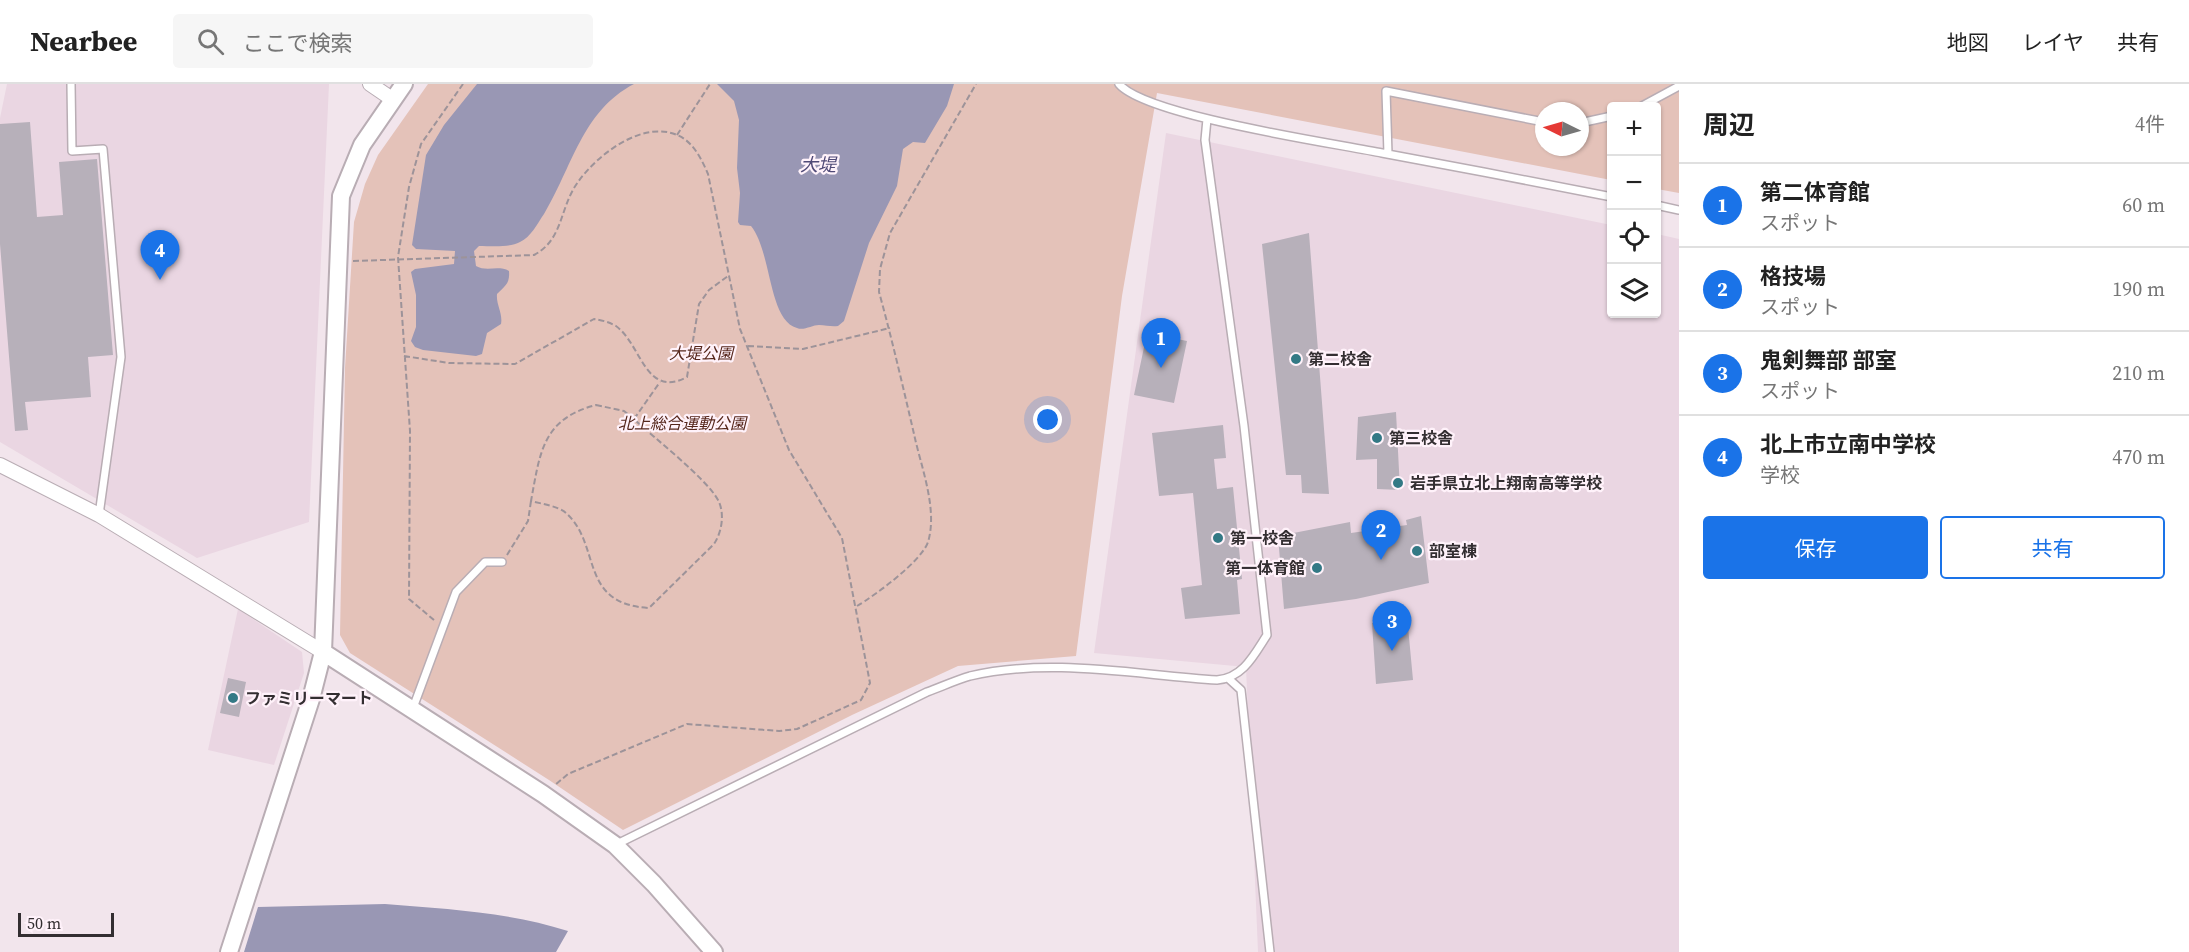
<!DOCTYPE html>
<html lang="ja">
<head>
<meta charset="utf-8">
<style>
	body { margin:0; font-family:"Source Serif 4","Noto Sans JP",serif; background:#f6f6f6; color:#222 }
	.controls { position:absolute; right:18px; top:18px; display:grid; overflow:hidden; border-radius:6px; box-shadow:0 2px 4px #0004 }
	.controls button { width:54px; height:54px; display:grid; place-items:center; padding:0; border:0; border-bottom:2px solid #e0e0e0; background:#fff; color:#222; font:30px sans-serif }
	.compass { position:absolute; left:1535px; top:18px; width:54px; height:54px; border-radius:50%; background:#fff; box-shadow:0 2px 4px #0004; rotate:275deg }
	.scale { position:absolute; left:18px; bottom:15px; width:96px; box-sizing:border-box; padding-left:6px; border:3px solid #332e31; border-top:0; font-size:16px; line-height:21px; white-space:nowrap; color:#332e31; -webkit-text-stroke:4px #fff2fa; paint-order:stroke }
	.you { position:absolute; left:1048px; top:336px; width:21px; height:21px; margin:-15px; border:4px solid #fff; border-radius:50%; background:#1a73e8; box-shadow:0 0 0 9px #1a73e833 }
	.badge { display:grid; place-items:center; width:39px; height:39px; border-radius:50%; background:#1a73e8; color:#fff; font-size:20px; font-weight:700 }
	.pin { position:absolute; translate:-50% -50px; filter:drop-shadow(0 2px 3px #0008) }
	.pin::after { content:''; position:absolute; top:32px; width:21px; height:18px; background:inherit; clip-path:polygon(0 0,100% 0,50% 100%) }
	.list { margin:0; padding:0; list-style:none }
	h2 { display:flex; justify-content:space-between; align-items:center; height:78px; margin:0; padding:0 24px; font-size:26px }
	h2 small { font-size:20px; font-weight:400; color:#767676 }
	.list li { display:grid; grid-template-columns:39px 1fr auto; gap:18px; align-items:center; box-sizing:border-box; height:84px; padding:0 24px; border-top:2px solid #e0e0e0 }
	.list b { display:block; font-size:22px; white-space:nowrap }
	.list p { margin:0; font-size:20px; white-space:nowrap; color:#767676 }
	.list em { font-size:20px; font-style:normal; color:#767676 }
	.actions { display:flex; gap:12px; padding:18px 24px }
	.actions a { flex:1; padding:14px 0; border:2px solid #1a73e8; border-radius:6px; text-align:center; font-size:21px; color:#1a73e8 }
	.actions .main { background:#1a73e8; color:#fff }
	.icon { flex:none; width:33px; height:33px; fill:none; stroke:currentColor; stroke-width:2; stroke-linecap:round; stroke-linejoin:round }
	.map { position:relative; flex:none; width:1679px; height:868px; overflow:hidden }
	header { display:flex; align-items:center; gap:36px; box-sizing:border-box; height:84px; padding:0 30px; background:#fff; border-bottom:2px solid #e0e0e0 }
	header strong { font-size:28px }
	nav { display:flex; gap:33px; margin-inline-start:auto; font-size:21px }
	.search { width:420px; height:54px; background:#f6f6f6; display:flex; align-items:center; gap:15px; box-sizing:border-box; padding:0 21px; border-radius:6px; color:#767676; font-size:22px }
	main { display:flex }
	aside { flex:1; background:#fff }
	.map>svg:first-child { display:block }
</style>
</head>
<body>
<header>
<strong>Nearbee</strong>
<div class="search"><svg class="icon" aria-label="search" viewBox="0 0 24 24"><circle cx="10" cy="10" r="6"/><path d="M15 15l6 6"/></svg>ここで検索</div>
<nav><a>地図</a><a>レイヤ</a><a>共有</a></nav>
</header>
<main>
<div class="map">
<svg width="1679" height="868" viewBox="0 0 1679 868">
	<rect width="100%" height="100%" fill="#f2e5ec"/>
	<!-- built -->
	<path fill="#ead6e2" d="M7 0H329L309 438 197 474 0 358V34Z
		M1166 49 1611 141 1612 230H1656L1657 150 1679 155V868H1258L1246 583 1094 569Z
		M238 525 302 568 304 589 274 681 208 666Z"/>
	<!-- green -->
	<path fill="#e4c2b9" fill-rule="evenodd" d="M428 0H1679V109L1657 105 1656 22H1612L1611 96 1157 9 1122 212 1076 572 958 582 852 631 623 746 549 696 350 569 340 551 345 284 354 138 365 100 378 71ZM1544 27H1580V63H1544Z"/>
	<!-- water -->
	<path fill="#9997b4" d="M477 0H634C582 27 572 84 544 130 537 140 531 153 520 158 509 164 491 162 479 162L474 167 476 182C486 188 499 181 509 187 510 200 505 202 497 210 496 221 503 229 501 240L487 249 482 270 476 272 423 266 415 263 411 257 416 243V211L411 188 415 185 454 180 455 167 416 165 412 161 426 71 444 41Z
		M717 0H954L947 22 925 59 913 58 903 65 897 102 869 159 844 237 838 242C831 243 826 241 819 241 812 241 804 247 797 244 768 236 772 168 751 142L740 141 738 138 740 109 737 84 739 36 734 17Z
		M385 820C446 825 509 828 568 847L556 868H244L258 823Z"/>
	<!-- building -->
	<path fill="#b7b0ba" d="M30 38 37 133 63 131 59 78 97 75 113 271 88 273 91 313 25 318 28 346 15 347 0 160V40Z
		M1309 149 1329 410 1302 409 1301 391H1286L1262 160Z
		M1147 249 1187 257 1174 319 1134 311Z
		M1396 328 1400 406 1377 405V375L1356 376 1358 333Z
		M1223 341 1226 374 1214 375 1217 405 1233 403 1242 495 1237 496 1240 530 1185 535 1181 504 1202 501 1193 409 1159 412 1152 349Z
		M1421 432 1429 499 1356 515 1284 525 1278 452 1350 438 1351 449 1407 441 1406 436Z
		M1407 532 1413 596 1376 600 1372 539Z
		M228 594 246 598 239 633 220 629Z"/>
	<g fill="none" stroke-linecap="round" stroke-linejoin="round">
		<!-- service casing -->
		<g stroke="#b9adb4" stroke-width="10">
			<path id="service" d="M71 0 72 67 103 65 121 273 99 431
				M1119 0C1146 32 1333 59 1382 69 1459 83 1535 98 1612 113
				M1642 22 1679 2
				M1580 39 1612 32
				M1388 70 1386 7 1544 38
				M1656 121 1679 126
				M1229 595 1241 606 1270 868
				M413 624 456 508 485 478H502
				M617 760 927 608C941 603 956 596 970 592 1051 573 1136 591 1217 596 1243 594 1254 571 1267 551L1244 342 1205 56 1207 35"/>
		</g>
		<!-- minor casing -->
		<g stroke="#b9adb4" stroke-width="16">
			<path id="minor" d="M370 0 392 15
				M0 381 99 431 323 568"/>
		</g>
		<!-- tertiary casing -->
		<g stroke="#b9adb4" stroke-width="20">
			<path id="tertiary" d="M323 568 543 710 615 761 654 800 714 868
				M229 868 311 615 323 568 341 112 362 61 404 0"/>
		</g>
		<!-- path -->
		<path stroke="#9d9399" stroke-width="2" stroke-dasharray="6 3" stroke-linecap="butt" d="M677 51 710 0
			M353 177 534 171C564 155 559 124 578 98 597 71 642 36 677 51 693 57 702 76 708 90L740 245 789 366 842 454 870 599 861 616 797 645 779 647 687 640 568 690 555 701
			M748 262 803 265 890 244
			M404 272 449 279 515 280 594 235C601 236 609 238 616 242 642 261 645 315 687 293L699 220 709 206 728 192
			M596 321 624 327 634 335C654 354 706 394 718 416 725 429 722 448 714 460L649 524C578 520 602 461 566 429 558 422 542 420 531 417 540 369 542 335 596 321Z
			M634 335 660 298
			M507 471 528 437 531 417
			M857 522C874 512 921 478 928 458 938 425 921 383 914 350 903 303 892 255 879 208L880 185 890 149 976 0
			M434 536 409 515 410 347 398 173 409 103 421 60 463 0"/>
		<!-- service -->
		<use href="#service" stroke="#fff" stroke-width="7"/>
		<!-- minor -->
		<use href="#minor" stroke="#fff" stroke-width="14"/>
		<!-- tertiary -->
		<use href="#tertiary" stroke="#fff" stroke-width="16"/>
	</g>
	<!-- markers -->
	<g fill="#337985" stroke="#fff2fa" stroke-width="2">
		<circle cx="1296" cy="275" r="6"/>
		<circle cx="1377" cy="354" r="6"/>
		<circle cx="1398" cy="399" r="6"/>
		<circle cx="1218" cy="454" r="6"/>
		<circle cx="1417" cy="467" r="6"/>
		<circle cx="1317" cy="484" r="6"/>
		<circle cx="233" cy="614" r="6"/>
	</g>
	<g text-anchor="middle" stroke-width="4.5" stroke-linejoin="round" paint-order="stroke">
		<!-- park labels -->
		<g font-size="16" font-style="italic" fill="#55261b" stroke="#fff2fa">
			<text x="701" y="275">大堤公園</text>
			<text x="682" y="345">北上総合運動公園</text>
		</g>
		<!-- poi labels -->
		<g font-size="16" font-weight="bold" fill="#332e31" stroke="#fff2fa" text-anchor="start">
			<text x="1308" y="281">第二校舎</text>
			<text x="1389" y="360">第三校舎</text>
			<text x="1410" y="405">岩手県立北上翔南高等学校</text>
			<text x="1230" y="460">第一校舎</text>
			<text x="1429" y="473">部室棟</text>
			<text x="1305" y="490" text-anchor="end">第一体育館</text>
			<text x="245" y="620">ファミリーマート</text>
		</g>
		<!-- water labels -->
		<g font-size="18" font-style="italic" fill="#504a77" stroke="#fff2fa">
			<text x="818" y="87">大堤</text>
		</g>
	</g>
</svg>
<div class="controls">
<button>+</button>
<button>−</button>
<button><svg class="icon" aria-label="locate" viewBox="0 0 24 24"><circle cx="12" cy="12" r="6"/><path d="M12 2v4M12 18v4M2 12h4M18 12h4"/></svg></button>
<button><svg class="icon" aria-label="layers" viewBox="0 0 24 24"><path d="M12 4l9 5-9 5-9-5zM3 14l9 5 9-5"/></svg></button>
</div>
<svg class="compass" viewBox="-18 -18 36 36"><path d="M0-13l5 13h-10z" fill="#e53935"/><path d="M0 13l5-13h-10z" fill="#767676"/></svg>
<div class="scale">50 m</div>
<div class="you"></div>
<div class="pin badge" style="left:1161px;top:284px">1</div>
<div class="pin badge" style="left:1381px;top:476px">2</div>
<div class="pin badge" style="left:1392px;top:567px">3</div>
<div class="pin badge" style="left:160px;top:196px">4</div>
</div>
<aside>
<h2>周辺<small>4件</small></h2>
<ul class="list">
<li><span class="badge">1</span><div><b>第二体育館</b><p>スポット</p></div><em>60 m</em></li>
<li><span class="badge">2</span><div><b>格技場</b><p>スポット</p></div><em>190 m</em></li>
<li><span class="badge">3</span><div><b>鬼剣舞部 部室</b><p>スポット</p></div><em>210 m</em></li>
<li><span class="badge">4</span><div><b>北上市立南中学校</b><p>学校</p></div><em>470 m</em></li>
</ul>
<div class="actions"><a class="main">保存</a><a>共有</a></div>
</aside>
</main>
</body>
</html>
